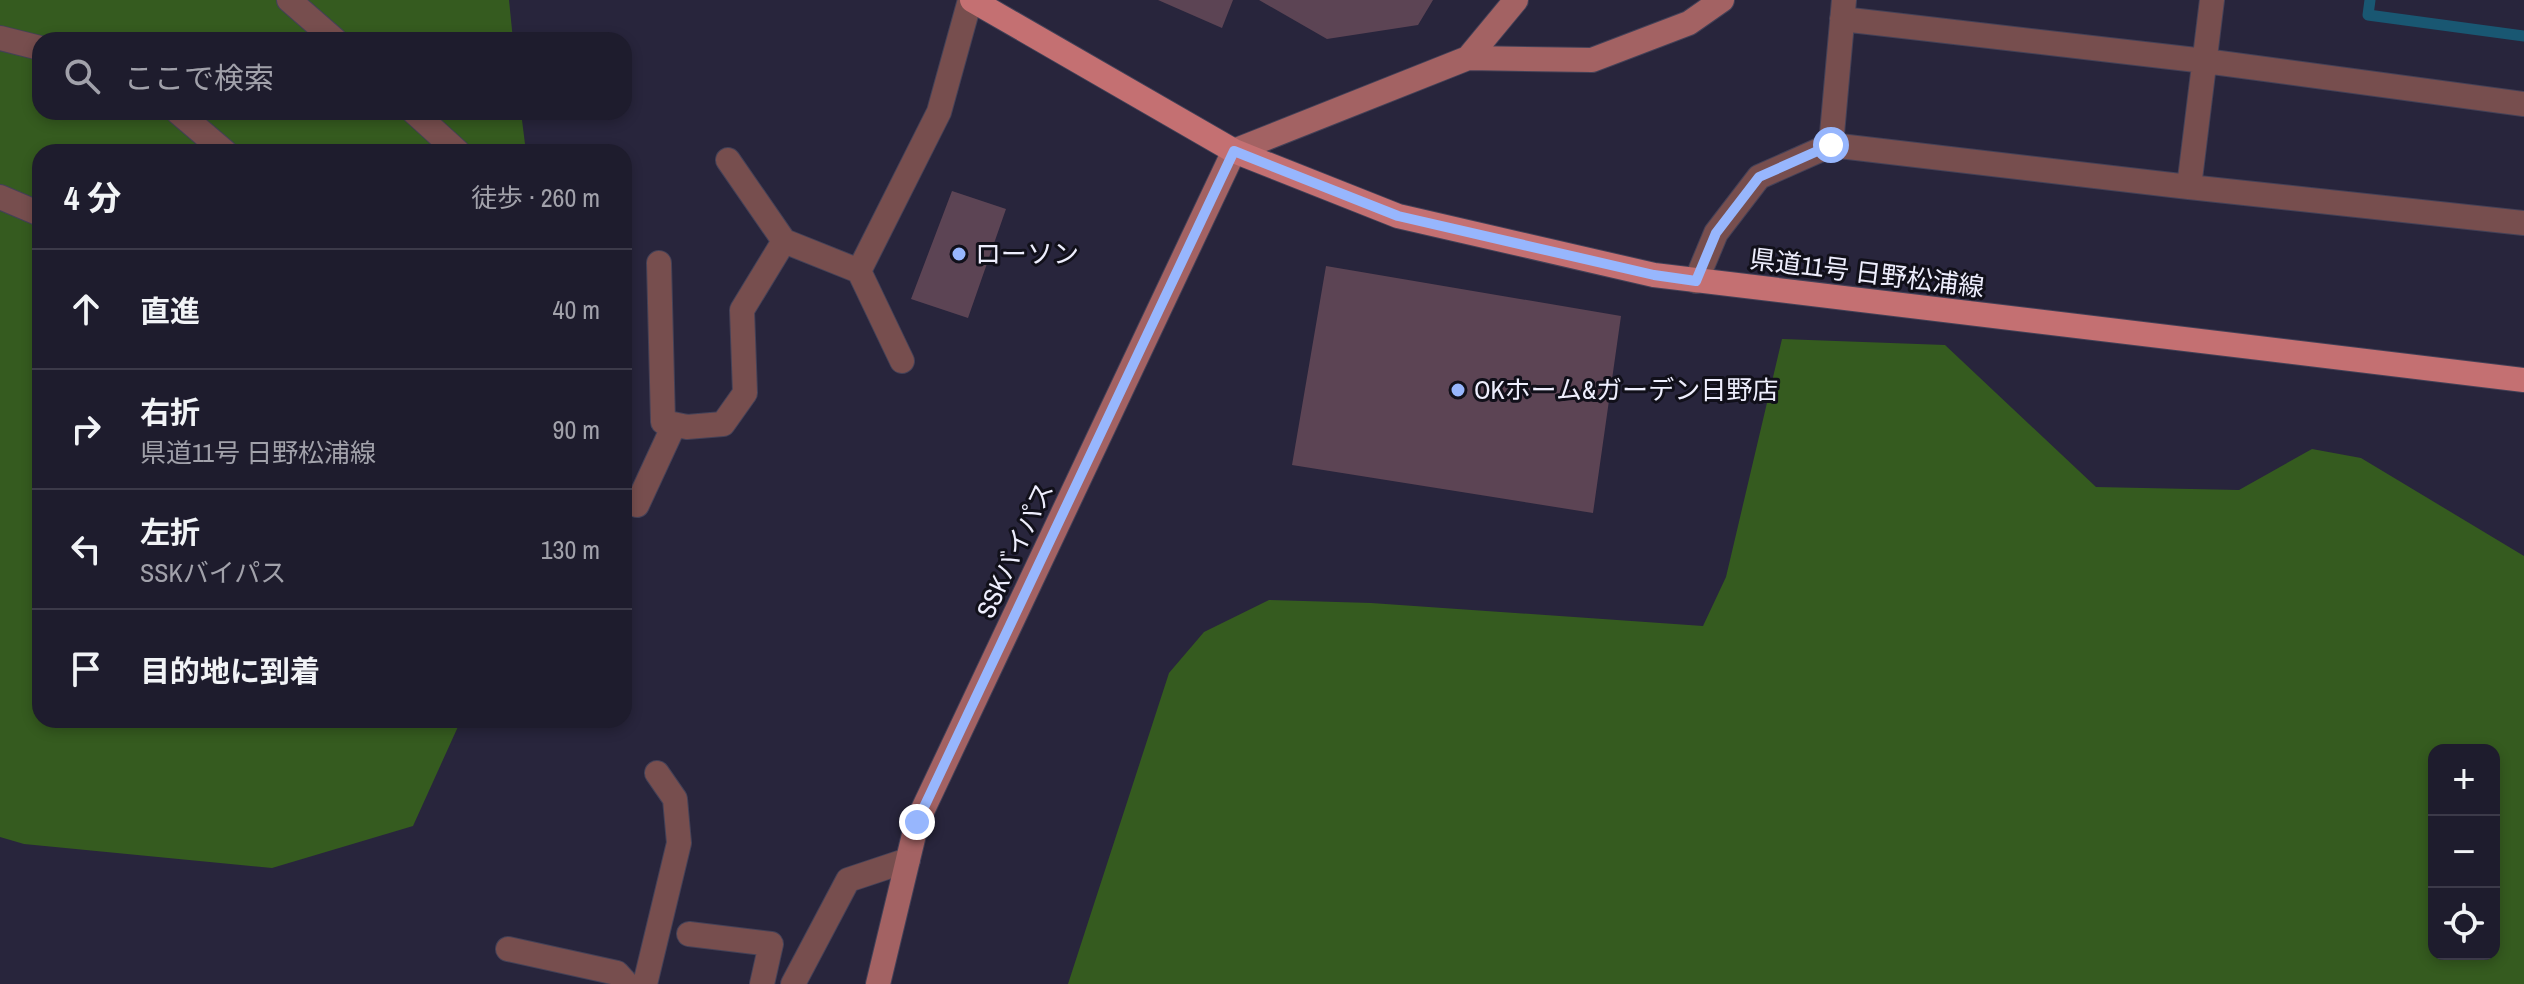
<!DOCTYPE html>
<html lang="ja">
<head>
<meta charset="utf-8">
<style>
	body { margin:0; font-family:"Archivo Narrow","Noto Sans JP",sans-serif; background:#262535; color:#f1f3f6 }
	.controls { position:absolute; right:24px; bottom:24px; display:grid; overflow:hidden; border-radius:16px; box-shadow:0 4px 12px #0003 }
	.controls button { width:72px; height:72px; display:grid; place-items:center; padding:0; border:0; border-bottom:2px solid #3c3a49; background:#1e1c2d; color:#f1f3f6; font:40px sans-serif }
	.stop { position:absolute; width:24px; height:24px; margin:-18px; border:6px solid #97b6fd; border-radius:50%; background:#fff }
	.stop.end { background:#97b6fd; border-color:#fff; box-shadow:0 2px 8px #0008 }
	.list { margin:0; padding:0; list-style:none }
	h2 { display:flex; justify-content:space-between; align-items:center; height:104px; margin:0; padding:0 32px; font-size:34px }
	h2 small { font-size:26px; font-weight:400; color:#a1a1aa }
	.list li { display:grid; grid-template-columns:52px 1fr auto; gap:24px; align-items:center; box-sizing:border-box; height:120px; padding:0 32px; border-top:2px solid #3c3a49 }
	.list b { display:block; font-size:30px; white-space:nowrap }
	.list p { margin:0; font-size:26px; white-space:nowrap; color:#a1a1aa }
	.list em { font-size:26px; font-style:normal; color:#a1a1aa }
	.icon { flex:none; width:44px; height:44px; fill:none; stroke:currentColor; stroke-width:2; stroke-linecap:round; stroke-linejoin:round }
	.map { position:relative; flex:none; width:2524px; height:984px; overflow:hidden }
	.search { position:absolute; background:#1e1c2d; box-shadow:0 4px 12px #0003; left:32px; top:32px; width:600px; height:88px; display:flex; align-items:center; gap:20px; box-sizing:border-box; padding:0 28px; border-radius:24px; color:#a1a1aa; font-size:30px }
	.panel { position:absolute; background:#1e1c2d; box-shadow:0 4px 12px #0003; left:32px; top:144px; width:600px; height:584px; border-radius:24px }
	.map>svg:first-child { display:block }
</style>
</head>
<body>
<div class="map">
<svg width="2524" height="984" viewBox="0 0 2524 984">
	<rect width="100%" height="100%" fill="#28253c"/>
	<!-- green -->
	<path fill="#355b1f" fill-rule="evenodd" d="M0 0H509L513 40H40V112H521L526 152H40V720H461L413 826 272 868 24 844 0 837Z
		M1782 339 1945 345 2096 487 2239 490 2312 449 2361 458 2524 556V984H1068L1169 673 1204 632 1269 600 1371 603 1703 626 1726 577ZM2434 750H2494V954H2434Z"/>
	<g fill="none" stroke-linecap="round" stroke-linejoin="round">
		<!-- stream -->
		<path stroke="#195772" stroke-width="11" d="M2370 0 2368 15 2524 36"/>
	</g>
	<!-- building -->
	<path fill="#5c4454" d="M1158 0H1233L1222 28Z
		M1259 0H1433L1418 25 1327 39Z
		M952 191 1006 209 968 318 911 299Z
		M1326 266 1621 316 1593 513 1292 465Z"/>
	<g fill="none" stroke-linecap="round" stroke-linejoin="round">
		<!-- street casing -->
		<g stroke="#444157" stroke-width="26">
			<path id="street" d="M289 0 335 40
				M2212 0 2189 187 2524 223
				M1842 19 2205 61 2524 104
				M0 38 40 48
				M178 112 225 152
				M414 112 458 152
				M1831 145 1844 0
				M728 160 784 241 859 271
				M0 197 40 214
				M659 263 663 422 687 427 723 424 745 393 742 310 784 241
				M1696 281 1716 233 1759 177 1831 145 2189 187
				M902 361 859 271 939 112 970 0
				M637 505 674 425
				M689 934 771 944 762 984
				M508 949 617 973 627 984
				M645 984 679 843 675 799 657 773
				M793 984 848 880 908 860"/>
		</g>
		<!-- secondary casing -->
		<g stroke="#444157" stroke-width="26">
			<path id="secondary" d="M1468 58 1516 0
				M878 984 917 822 1234 151 1468 58 1592 60 1689 23 1722 0"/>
		</g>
		<!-- primary casing -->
		<g stroke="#444157" stroke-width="26">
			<path id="primary" d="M972 0 1234 151 1398 216 1654 275 2524 380"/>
		</g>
		<!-- street -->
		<use href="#street" stroke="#774e4e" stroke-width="24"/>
		<!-- secondary -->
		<use href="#secondary" stroke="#a36263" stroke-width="24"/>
		<!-- primary -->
		<use href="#primary" stroke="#c47072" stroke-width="24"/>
	</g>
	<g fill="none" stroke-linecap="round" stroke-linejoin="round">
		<!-- route -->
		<path stroke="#97b6fd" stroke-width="10" d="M917 822 1234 151 1398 216 1654 275 1696 281 1716 233 1759 177 1831 145"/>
	</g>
	<!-- markers -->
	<g fill="#97b6fd" stroke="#11101a" stroke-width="3">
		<circle cx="959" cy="254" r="8"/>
		<circle cx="1458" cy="390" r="8"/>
	</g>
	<g text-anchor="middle" stroke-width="6" stroke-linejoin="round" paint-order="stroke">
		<!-- poi labels -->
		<g font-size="26" fill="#eeeefd" stroke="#11101a" text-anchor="start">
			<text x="975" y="263">ローソン</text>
			<text x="1474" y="399">OKホーム&amp;ガーデン日野店</text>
		</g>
		<!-- street labels -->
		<g font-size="26" fill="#eeeefd" stroke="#11101a">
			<text transform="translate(1867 273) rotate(7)" y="9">県道11号 日野松浦線</text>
			<text transform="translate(1015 550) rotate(-65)" y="9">SSKバイパス</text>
		</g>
	</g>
</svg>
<div class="controls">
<button>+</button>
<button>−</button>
<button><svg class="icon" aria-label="locate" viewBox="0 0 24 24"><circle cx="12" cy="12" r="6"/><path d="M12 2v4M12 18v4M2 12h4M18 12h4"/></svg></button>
</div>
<div class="stop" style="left:1831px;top:145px"></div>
<div class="stop end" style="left:917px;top:822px"></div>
<div class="search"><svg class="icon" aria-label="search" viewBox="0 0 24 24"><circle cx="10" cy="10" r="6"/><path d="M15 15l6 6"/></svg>ここで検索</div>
<section class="panel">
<h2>4 分<small>徒歩 · 260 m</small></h2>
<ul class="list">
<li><svg class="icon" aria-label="ahead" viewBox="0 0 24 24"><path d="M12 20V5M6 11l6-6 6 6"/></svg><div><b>直進</b></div><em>40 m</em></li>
<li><svg class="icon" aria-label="right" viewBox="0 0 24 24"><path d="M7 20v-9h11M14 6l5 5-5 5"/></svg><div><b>右折</b><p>県道11号 日野松浦線</p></div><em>90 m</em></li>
<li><svg class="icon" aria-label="left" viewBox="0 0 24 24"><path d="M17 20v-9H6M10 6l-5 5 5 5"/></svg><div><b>左折</b><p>SSKバイパス</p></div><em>130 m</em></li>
<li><svg class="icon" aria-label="arrive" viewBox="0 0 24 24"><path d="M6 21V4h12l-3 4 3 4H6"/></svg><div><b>目的地に到着</b></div></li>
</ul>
</section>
</div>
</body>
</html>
